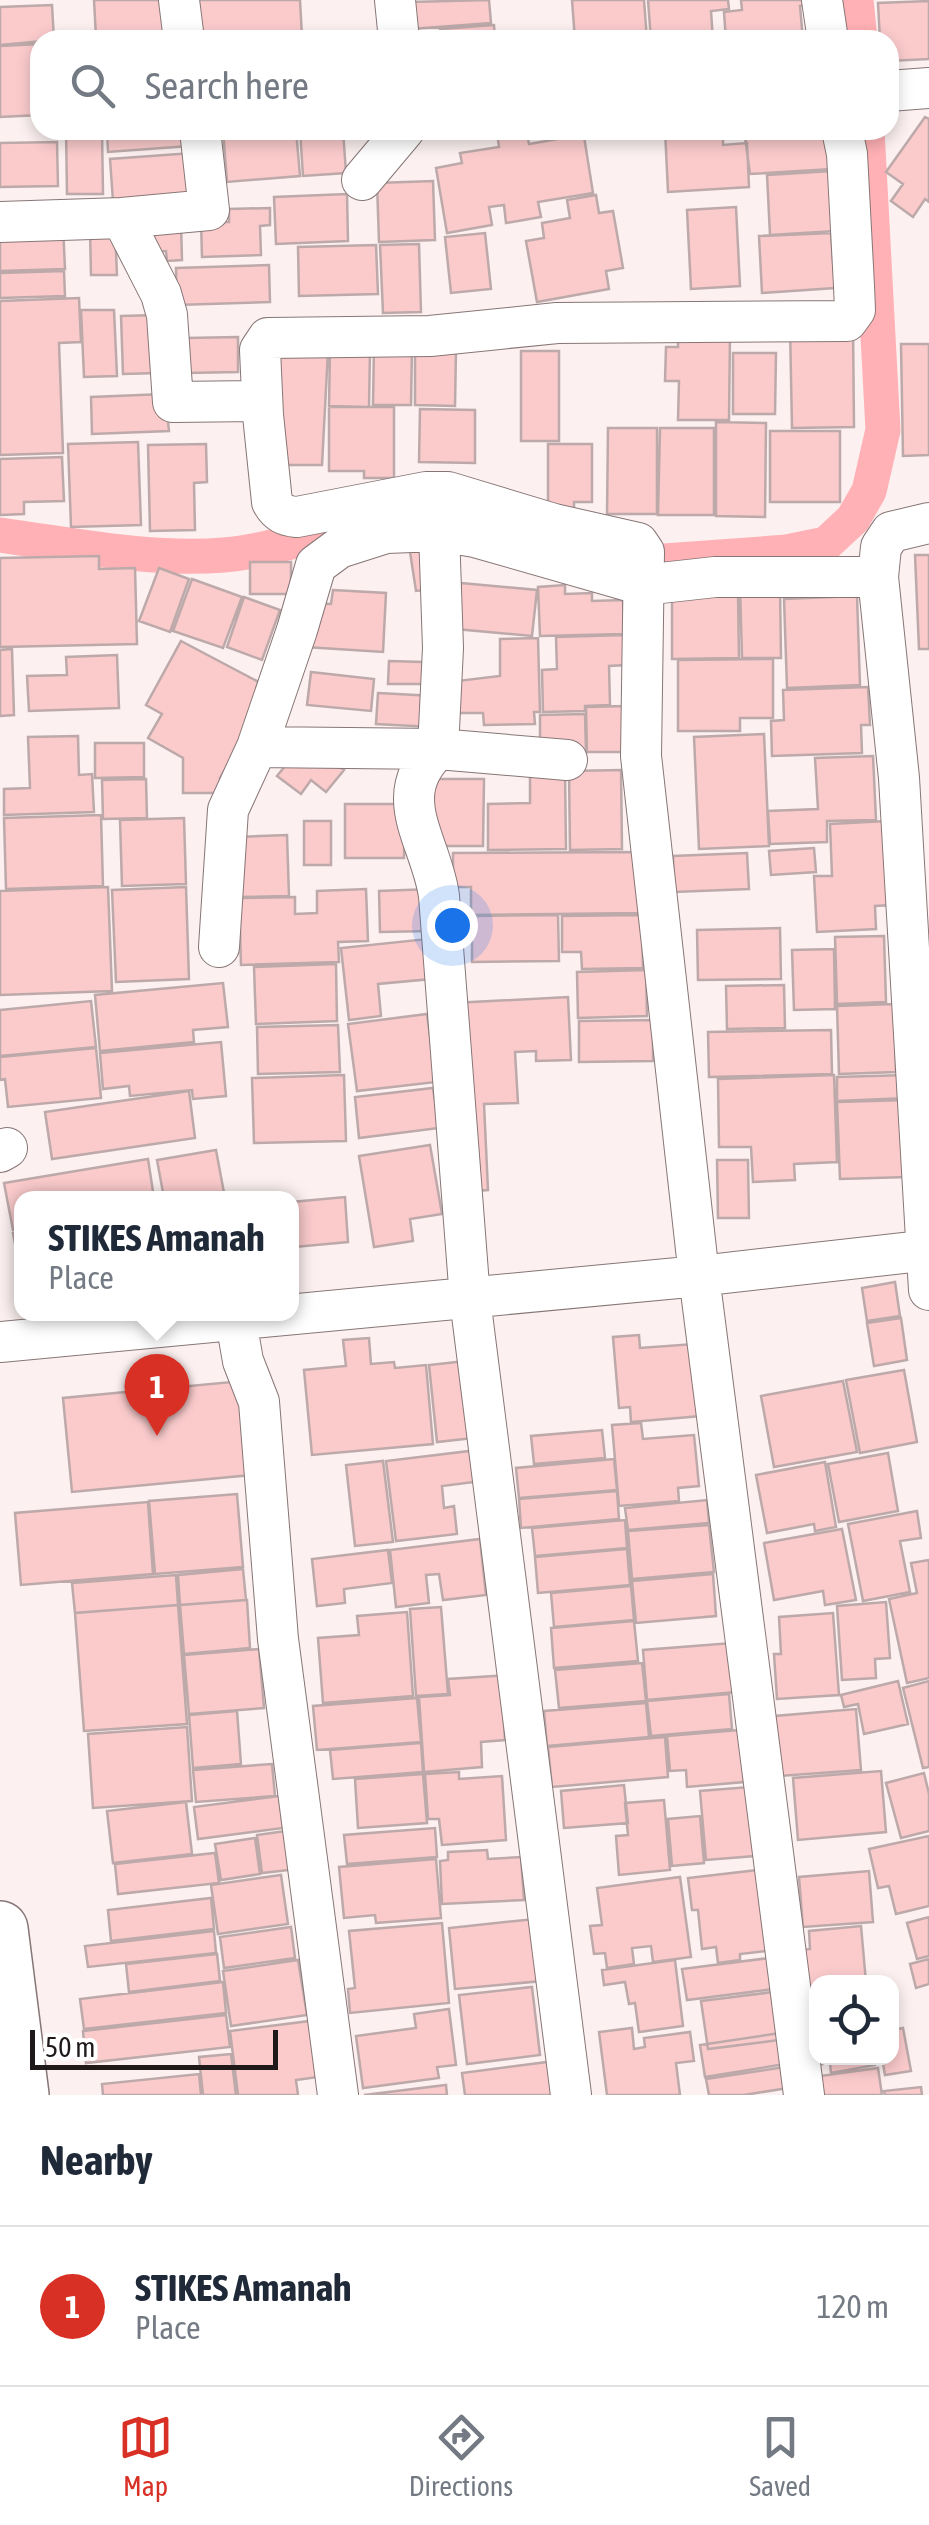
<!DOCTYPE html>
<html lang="en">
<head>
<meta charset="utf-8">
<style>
	body { margin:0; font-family:"Asap Condensed",sans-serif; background:#f6f6f7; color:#1f2937 }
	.controls { position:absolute; right:30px; bottom:30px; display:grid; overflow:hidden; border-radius:20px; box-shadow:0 5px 15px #0003 }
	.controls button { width:90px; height:90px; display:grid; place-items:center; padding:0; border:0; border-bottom:2px solid #e0e1e3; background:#fff; color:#1f2937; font:50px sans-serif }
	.scale { position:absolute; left:30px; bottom:25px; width:248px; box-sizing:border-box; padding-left:10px; border:5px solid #201919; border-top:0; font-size:28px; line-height:35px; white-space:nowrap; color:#201919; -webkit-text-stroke:8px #fff; paint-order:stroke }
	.you { position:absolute; left:452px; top:925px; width:35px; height:35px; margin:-25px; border:8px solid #fff; border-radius:50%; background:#1a73e8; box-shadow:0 0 0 15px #1a73e833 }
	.badge { display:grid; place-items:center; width:65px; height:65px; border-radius:50%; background:#d93025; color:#fff; font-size:32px; font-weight:700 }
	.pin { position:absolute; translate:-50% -82px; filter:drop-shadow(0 2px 5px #0008) }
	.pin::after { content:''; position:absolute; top:52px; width:35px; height:30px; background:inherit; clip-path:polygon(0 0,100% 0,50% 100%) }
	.popup { position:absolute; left:14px; top:1191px; width:285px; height:130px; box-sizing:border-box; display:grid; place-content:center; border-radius:20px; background:#fff; filter:drop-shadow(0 2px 8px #0005); font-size:32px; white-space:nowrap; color:#747a83 }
	.popup b { font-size:38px; color:#1f2937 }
	.popup::after { content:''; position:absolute; left:50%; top:100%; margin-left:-20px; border:20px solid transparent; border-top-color:#fff }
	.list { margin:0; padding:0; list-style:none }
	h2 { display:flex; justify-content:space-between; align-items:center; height:130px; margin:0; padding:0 40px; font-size:42px }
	h2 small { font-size:32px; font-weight:400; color:#747a83 }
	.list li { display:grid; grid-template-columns:65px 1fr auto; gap:30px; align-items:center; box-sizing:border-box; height:160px; padding:0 40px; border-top:2px solid #e0e1e3 }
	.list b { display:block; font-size:38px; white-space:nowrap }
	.list p { margin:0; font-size:32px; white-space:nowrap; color:#747a83 }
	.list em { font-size:32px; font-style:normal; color:#747a83 }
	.icon { flex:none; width:55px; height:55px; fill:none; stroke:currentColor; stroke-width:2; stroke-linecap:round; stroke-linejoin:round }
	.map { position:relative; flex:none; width:929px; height:2095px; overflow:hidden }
	.search { position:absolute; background:#fff; box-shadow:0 5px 15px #0003; left:30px; right:30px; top:30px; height:110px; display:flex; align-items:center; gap:25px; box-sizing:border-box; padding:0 35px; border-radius:30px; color:#747a83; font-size:38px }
	.sheet { height:290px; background:#fff }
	nav { display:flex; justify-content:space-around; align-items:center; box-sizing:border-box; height:140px; border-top:2px solid #e0e1e3; background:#fff; font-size:28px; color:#747a83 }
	nav a { display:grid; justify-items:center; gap:5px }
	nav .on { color:#d93025 }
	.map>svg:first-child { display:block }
</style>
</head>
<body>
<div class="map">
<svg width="929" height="2095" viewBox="0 0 929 2095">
	<rect width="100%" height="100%" fill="#fcf0f0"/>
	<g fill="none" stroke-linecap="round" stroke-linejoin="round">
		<!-- canal -->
		<path stroke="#ffb1b5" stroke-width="35" d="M856 0 860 40
			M0 535C74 545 149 561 224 555 272 551 321 532 367 521
			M616 559 665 561 787 552 826 544 853 519 869 491 883 430 867 130"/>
	</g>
	<!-- building -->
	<path fill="#fbcbcc" stroke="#bda9a9" stroke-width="2.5" d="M94 0H172L174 34 96 37Z
		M191 0H300L302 37 194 40Z
		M489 0 491 23 412 29 410 2Z
		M572 0H644L647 40H575Z
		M648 0H728L729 9 711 11 713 40H651Z
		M741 0H813V5L800 6 803 40H726L724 12 742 10Z
		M929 1V59L889 61V40H880L878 3Z
		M52 5 54 40 0 45V7Z
		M494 25 495 40H441L440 29Z
		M40 44V115L0 117V46Z
		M925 117 929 119V202L925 199 913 217 891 201 903 184 886 172Z
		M66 130H102L103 194H67Z
		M107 130H188L189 146 108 152Z
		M223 130H296L300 176 227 182Z
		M300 130H343L346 173 303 176Z
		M526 130 529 144 558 139 557 130H583L593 193 538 202 541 217 506 223 504 205 489 207 492 225 447 233 436 168 462 163 460 153 499 147 497 132Z
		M665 130H723V145L747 143 749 187 668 192Z
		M744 130H830L832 169 750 174Z
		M57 142 58 186 0 187V143Z
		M192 153 195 195 113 201 110 159Z
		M832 171 836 231 770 235 767 175Z
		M433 181 435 240 379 242 377 183Z
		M347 194 348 241 276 244 274 197Z
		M596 195 599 213 613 211 623 268 606 271 609 289 537 302 526 241 544 238 542 223 570 218 567 200Z
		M736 207 740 286 691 289 687 210Z
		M270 208V225L260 226 261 255 202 257 201 222H229V209Z
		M181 224 182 260 167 261 166 251 154 252V233Z
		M63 226 65 269 0 271V228Z
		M90 230H115L117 275H91Z
		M485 233 491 289 451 293 445 237Z
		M831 233 835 288 762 293 759 236Z
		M419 244 421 312 383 313 380 245Z
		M376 245 378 294 299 296 298 247Z
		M269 265 270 302 177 305 176 268Z
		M64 271 65 296 0 298V273Z
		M79 298 81 342 59 343 63 453 0 455V301Z
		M81 310H114L117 376 84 377Z
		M156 315 158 373 123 374 121 316Z
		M853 326 854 427 792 428 790 327Z
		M678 334 730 335 729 420H678L679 381H665L666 347H678Z
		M238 337V372L186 373V338Z
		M901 344H929V455L903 456Z
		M374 346H412L411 405H373Z
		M415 348 456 349 455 406 415 405Z
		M330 349 370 350 369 407 329 406Z
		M273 350 328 351 322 465H271Z
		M521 351H559V441H521Z
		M733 353H776L775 414H733Z
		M165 394 183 421 168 422 169 431 92 434 91 397Z
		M329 407H394V478H364V471H329Z
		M420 409 475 410V463L419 462Z
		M716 422 766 423 765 517 716 516Z
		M608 428H657V514H607Z
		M660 428H714V515H658Z
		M770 431H840V502H770Z
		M138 442 141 525 71 527 68 444Z
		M206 444 207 482 194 483 195 530 150 531 148 445Z
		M548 444H592V502H574V508H548Z
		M62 457 64 501 24 502V514L0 515V459Z
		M428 536 435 589 416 591 408 539Z
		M915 555H929V649H919Z
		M99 556V569L135 568 137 644 0 647V558Z
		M250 562H291V594H250Z
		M159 568 189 579 170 632 139 621Z
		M192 579 242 597 223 648 173 631Z
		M461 583 537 590 532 636 456 629Z
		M565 585V594L592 593V601L623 600 624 634 540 636 538 587Z
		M740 587H780L781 658H742Z
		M333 590 386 593 383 652 306 647 308 603 331 604Z
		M672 593H738L739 658 672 659Z
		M857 596 860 685 787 688 784 599Z
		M244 597 280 610 262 660 227 647Z
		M625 635 626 665 609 666 610 705 585 706V711L543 712 542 670 557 669 556 637Z
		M538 638 540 712H534L535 724 484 725 483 713H458L457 681 500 676V639Z
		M181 641 272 689 220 778V793H183V758L148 738 162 714 146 705Z
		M12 649 14 715 0 716V650Z
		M117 655 119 708 29 711 27 676 67 675 66 657Z
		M773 659V718H740V731H678V660Z
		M389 661 423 662 422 684H388Z
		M311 672 374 679 371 711 307 705Z
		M868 687 870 725H861L862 753 772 756 771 721 784 720 783 690Z
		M378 693 434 696 433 727 376 724Z
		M625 706 626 752H587L586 707Z
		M585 714 586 753 540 754V715Z
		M764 734 769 846 699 849 694 737Z
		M78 736 79 775 92 774 94 812 4 815V789L30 788 28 737Z
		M95 743H144V777L95 778Z
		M318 751 344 770 326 792 311 780 301 794 277 776 295 754Z
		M873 756 876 820 827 821V842L770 844 768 811 818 809 815 758Z
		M621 770 622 849 570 850 569 771Z
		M530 772H565L566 849 488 850V804L530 803Z
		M146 779 147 818 103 819 102 780Z
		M423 779H484L483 846H431Z
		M345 804H405L404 858H345Z
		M101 815 103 886 6 889 4 818Z
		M184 818 186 884 122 886 120 820Z
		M304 821H331V865H304Z
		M887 821 892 905 875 906 876 929 817 932 814 876H832L830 824Z
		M287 835 289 896 238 897 236 837Z
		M814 848 816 872 771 875 769 851Z
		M640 852 641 913 471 915V887H453V853Z
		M747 853 749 889 674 892 673 856Z
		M108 887 112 991 0 995V891Z
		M186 887 189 979 116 982 112 890Z
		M366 889 368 941 338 942 339 962 241 965 239 898 295 897V914L317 913V891Z
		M431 889 432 931 380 932 379 891Z
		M558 915 559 961 472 962V916Z
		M642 915 643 968 582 969 581 952H562V916Z
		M780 928 781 979 698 980 697 930Z
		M884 936 886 1002 837 1004 835 937Z
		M427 939 431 979 378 984 381 1016 349 1020 341 948Z
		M834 949 835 1009 794 1010 792 950Z
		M336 964 337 1021 256 1024 254 967Z
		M646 970 647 1016 578 1018 577 972Z
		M223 983 228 1027 193 1030 194 1042 100 1051 95 995Z
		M784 985 785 1028 727 1029 726 986Z
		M568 997 571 1060 536 1061V1051L515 1052 518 1103 484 1104 488 1190 462 1192 453 1003Z
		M91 1001 96 1047 0 1056V1010Z
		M895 1004 896 1072 839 1074 837 1006Z
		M427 1014 436 1082 357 1091 348 1024Z
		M653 1020V1061L579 1062V1021Z
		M338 1025 340 1072 258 1074 257 1027Z
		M831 1030 832 1074 709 1077 708 1032Z
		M221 1042 226 1096 193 1099 192 1090 130 1096 129 1086 103 1089 100 1053Z
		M96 1048 101 1098 8 1107 5 1079 0 1080V1057Z
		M344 1075 346 1141 254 1143 252 1078Z
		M834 1075 837 1162 794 1164 795 1180 753 1182 751 1147H719L718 1079Z
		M907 1075V1098L837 1101V1077Z
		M433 1088 439 1128 359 1138 355 1097Z
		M189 1091 195 1138 52 1159 45 1112Z
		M906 1100 908 1177 840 1179 837 1102Z
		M430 1145 442 1214 410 1219 413 1241 374 1247 359 1156Z
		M216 1150 225 1198H164L157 1160Z
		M148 1159 154 1198H22V1229L13 1230 4 1183Z
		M717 1160H748L749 1218H718Z
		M345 1197 348 1242 295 1247 292 1202Z
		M22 1232V1275L21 1276 13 1233Z
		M895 1282 900 1316 867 1321 862 1288Z
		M901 1318 907 1360 874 1366 867 1323Z
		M639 1335 640 1348 694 1344 701 1416 631 1422 630 1407 619 1408 613 1337Z
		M369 1338 371 1364 394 1362 395 1368 426 1365 433 1444 312 1455 304 1370 346 1366 343 1340Z
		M475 1360 483 1437 437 1442 429 1365Z
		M904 1370 917 1442 860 1453 846 1380Z
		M242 1381 251 1475 72 1492 63 1398Z
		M843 1381 857 1452 774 1467 761 1396Z
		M641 1423 643 1439 694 1435 699 1486 678 1488 679 1501 619 1506 612 1425Z
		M602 1430 605 1458 534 1464 531 1436Z
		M478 1450 482 1481 442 1486 444 1508 454 1506 457 1534 396 1541 386 1461Z
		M888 1453 898 1511 839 1522 828 1464Z
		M614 1459 617 1490 519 1498 516 1468Z
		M383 1461 393 1542 355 1546 346 1465Z
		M825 1462 836 1527 815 1531 814 1524 767 1533 756 1475Z
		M617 1491 619 1519 521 1528 519 1499Z
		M237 1494 243 1567 155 1574 149 1501Z
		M707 1500 709 1523 628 1530 625 1508Z
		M148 1502 153 1574 21 1585 15 1513Z
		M917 1511 921 1538 900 1541 910 1592 863 1601 848 1524Z
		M625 1520 627 1548 535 1556 532 1528Z
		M709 1525 714 1572 632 1579 628 1531Z
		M842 1529 856 1600 825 1605 823 1591 774 1600 764 1543Z
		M480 1539 486 1595 443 1600 439 1574 426 1575 429 1603 396 1607 390 1550Z
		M627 1549 630 1585 538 1593 535 1557Z
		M388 1550 392 1583 344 1589 345 1603 317 1606 312 1559Z
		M929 1560V1678L907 1683 889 1599 917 1593 911 1563Z
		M243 1569 246 1600 180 1605 178 1575Z
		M713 1574 716 1616 636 1623 632 1581Z
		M176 1575 178 1605 75 1613 72 1583Z
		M631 1586 634 1620 554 1627 551 1593Z
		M247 1600 250 1648 184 1654 180 1605Z
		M886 1602 890 1658 875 1659 876 1678 842 1680 837 1606Z
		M178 1605 187 1724 84 1731 75 1613Z
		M441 1607 448 1694 416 1696 410 1609Z
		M407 1612 413 1696 323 1703 318 1638 359 1635 357 1616Z
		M833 1613 839 1695 777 1699 774 1654H781L779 1617Z
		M634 1621 638 1661 554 1668 551 1628Z
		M732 1643 736 1692 647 1700 643 1650Z
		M259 1649 264 1708 189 1714 184 1655Z
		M642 1663 646 1701 559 1708 555 1670Z
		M510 1675 503 1705 505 1740 481 1742 482 1767 424 1772 419 1697 450 1695 448 1679Z
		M898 1681 908 1724 864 1734 858 1704 844 1707 841 1695Z
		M929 1681V1767L923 1768 903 1688Z
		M729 1694 732 1729 651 1736 647 1701Z
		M417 1698 421 1742 317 1750 313 1706Z
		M646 1703 649 1737 547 1746 544 1711Z
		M856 1709 861 1770 780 1776 775 1716Z
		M237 1711 241 1764 193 1768 189 1715Z
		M187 1727 192 1801 93 1808 88 1734Z
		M739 1730 744 1782 687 1787 686 1770 670 1771 667 1736Z
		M665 1737 668 1777 552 1787 548 1747Z
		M421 1743 423 1772 333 1779 330 1750Z
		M272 1764 275 1796 196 1802 193 1770Z
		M881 1771 886 1832 798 1840 793 1778Z
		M459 1772V1779L502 1776 506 1840 442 1845 439 1819H428L425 1774Z
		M924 1773 929 1794V1831L901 1838 886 1783Z
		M423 1774 427 1823 358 1828 355 1779Z
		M624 1785 628 1823 564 1828 561 1791Z
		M749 1787 755 1856 706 1860 700 1791Z
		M279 1796 283 1828 198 1839 194 1807Z
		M664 1800 670 1870 619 1875 616 1836 628 1835 625 1803Z
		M186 1802 192 1854 113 1863 107 1811Z
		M700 1816 704 1863 672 1866 668 1819Z
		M435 1828 437 1857 347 1864 344 1835Z
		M293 1830 298 1869 262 1873 257 1835Z
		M929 1836V1906L896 1914 889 1886 878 1888 869 1849Z
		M255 1838 260 1874 221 1880 215 1844Z
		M487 1850 488 1859 521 1857 524 1900 442 1904 440 1861 448 1860V1852Z
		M215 1853 219 1883 118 1894 115 1864Z
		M436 1859 441 1918 376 1923 375 1915 344 1918 339 1867Z
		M758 1870 767 1951 740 1954V1960L718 1963 716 1947 702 1949 698 1910H692L688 1878Z
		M869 1871 873 1922 803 1927 799 1877Z
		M281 1875 288 1924 218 1934 211 1885Z
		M680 1877 691 1957 653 1962 651 1946 632 1948 634 1964 607 1968 605 1953 594 1954 590 1926 602 1925 597 1888Z
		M211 1898 214 1929 111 1941 108 1910Z
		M929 1917V1956L917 1959 907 1923Z
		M535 1919 542 1981 455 1989 449 1928Z
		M442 1923 449 2003 350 2013 348 1989 355 1988 349 1931Z
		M861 1926 866 1982H816V1989H806L802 1950 810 1949 809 1931Z
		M291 1927 295 1958 224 1968 220 1937Z
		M214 1931 216 1953 88 1967 85 1946Z
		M217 1954 220 1981 129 1992 126 1964Z
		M769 1958 773 1989 687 2000 682 1969Z
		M929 1959V1984L916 1988 910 1964Z
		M298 1960 307 2015 231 2026 223 1971Z
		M675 1960 683 2026 639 2032 635 2003 629 2004 625 1982 604 1985 602 1970Z
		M223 1982 226 2013 84 2029 80 1999Z
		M532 1987 540 2055 467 2064 459 1995Z
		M773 1992 779 2040 708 2049 701 2001Z
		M449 2009 456 2065 437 2067 439 2078 363 2088 356 2036 416 2028 414 2014Z
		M226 2015 230 2047 86 2063 83 2031Z
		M310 2021 318 2077 296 2080 298 2095H238L230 2031Z
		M632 2028 634 2049 645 2047 644 2038 690 2032 694 2061 676 2063 680 2095H607L599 2032Z
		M903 2028 911 2071 885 2075 882 2058H892V2030Z
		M780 2033 785 2064 705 2077 700 2045Z
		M231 2054 236 2095H203L199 2057Z
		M816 2058H874L875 2065 831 2073 830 2063 815 2065Z
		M555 2061 560 2095H465L462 2073Z
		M785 2067 788 2088 744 2095H709L706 2079Z
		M878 2068 882 2095H823L820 2076Z
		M199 2074 201 2095H103L102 2084Z
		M446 2085 447 2095H364Z
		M921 2087 922 2095H885L884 2091Z"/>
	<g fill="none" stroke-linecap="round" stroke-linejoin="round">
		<!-- minor casing -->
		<g stroke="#887676" stroke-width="42">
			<path id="minor" d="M179 0 184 40
				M395 0 399 40
				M822 0 828 40
				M889 91 929 88
				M842 130 847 154 854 286 855 310 847 321 557 323 430 336 268 338 260 350 263 415 272 502C278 513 285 516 297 517L426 492H448L554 524 638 543 644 552 641 756 699 1276 929 1250
				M362 180 404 130
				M122 218 209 210 200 130
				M0 222 122 218 161 294 167 315 173 402 262 401
				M929 523 891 532 881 547 878 577 899 778 929 1290
				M439 531 443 648 438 749C387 796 432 842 439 896L470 1299 571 2095
				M257 747 438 749 567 760
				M219 947 228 810 257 747 297 630 316 565 339 548 386 533 439 531 475 537 643 585 715 577H878
				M0 1152 7 1148
				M236 1321 243 1361 259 1402 278 1639 338 2095
				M0 1342 699 1276 804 2095"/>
		</g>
		<!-- primary casing -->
		<g stroke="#887676" stroke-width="58">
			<path id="primary" d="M0 1929 21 2095"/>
		</g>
		<!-- minor -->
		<use href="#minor" stroke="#fff" stroke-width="40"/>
		<!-- primary -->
		<use href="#primary" stroke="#fff" stroke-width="55"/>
	</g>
</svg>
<div class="controls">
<button><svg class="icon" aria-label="locate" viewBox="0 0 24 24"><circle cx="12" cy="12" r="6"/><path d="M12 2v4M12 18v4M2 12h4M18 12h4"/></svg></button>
</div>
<div class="scale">50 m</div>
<div class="you"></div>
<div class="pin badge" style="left:157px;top:1436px">1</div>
<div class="popup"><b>STIKES Amanah</b>Place</div>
<div class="search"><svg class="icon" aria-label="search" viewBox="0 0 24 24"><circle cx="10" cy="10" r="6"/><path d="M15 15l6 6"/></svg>Search here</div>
</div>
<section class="sheet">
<h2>Nearby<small></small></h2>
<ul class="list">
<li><span class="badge">1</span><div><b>STIKES Amanah</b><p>Place</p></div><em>120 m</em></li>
</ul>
</section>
<nav>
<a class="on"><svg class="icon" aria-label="map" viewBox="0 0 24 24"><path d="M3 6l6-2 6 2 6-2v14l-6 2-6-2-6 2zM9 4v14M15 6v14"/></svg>Map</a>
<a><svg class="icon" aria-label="directions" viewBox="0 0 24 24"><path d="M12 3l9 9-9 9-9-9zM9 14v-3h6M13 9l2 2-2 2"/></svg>Directions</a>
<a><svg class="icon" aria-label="saved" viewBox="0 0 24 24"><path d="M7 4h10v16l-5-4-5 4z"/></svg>Saved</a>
</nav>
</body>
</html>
